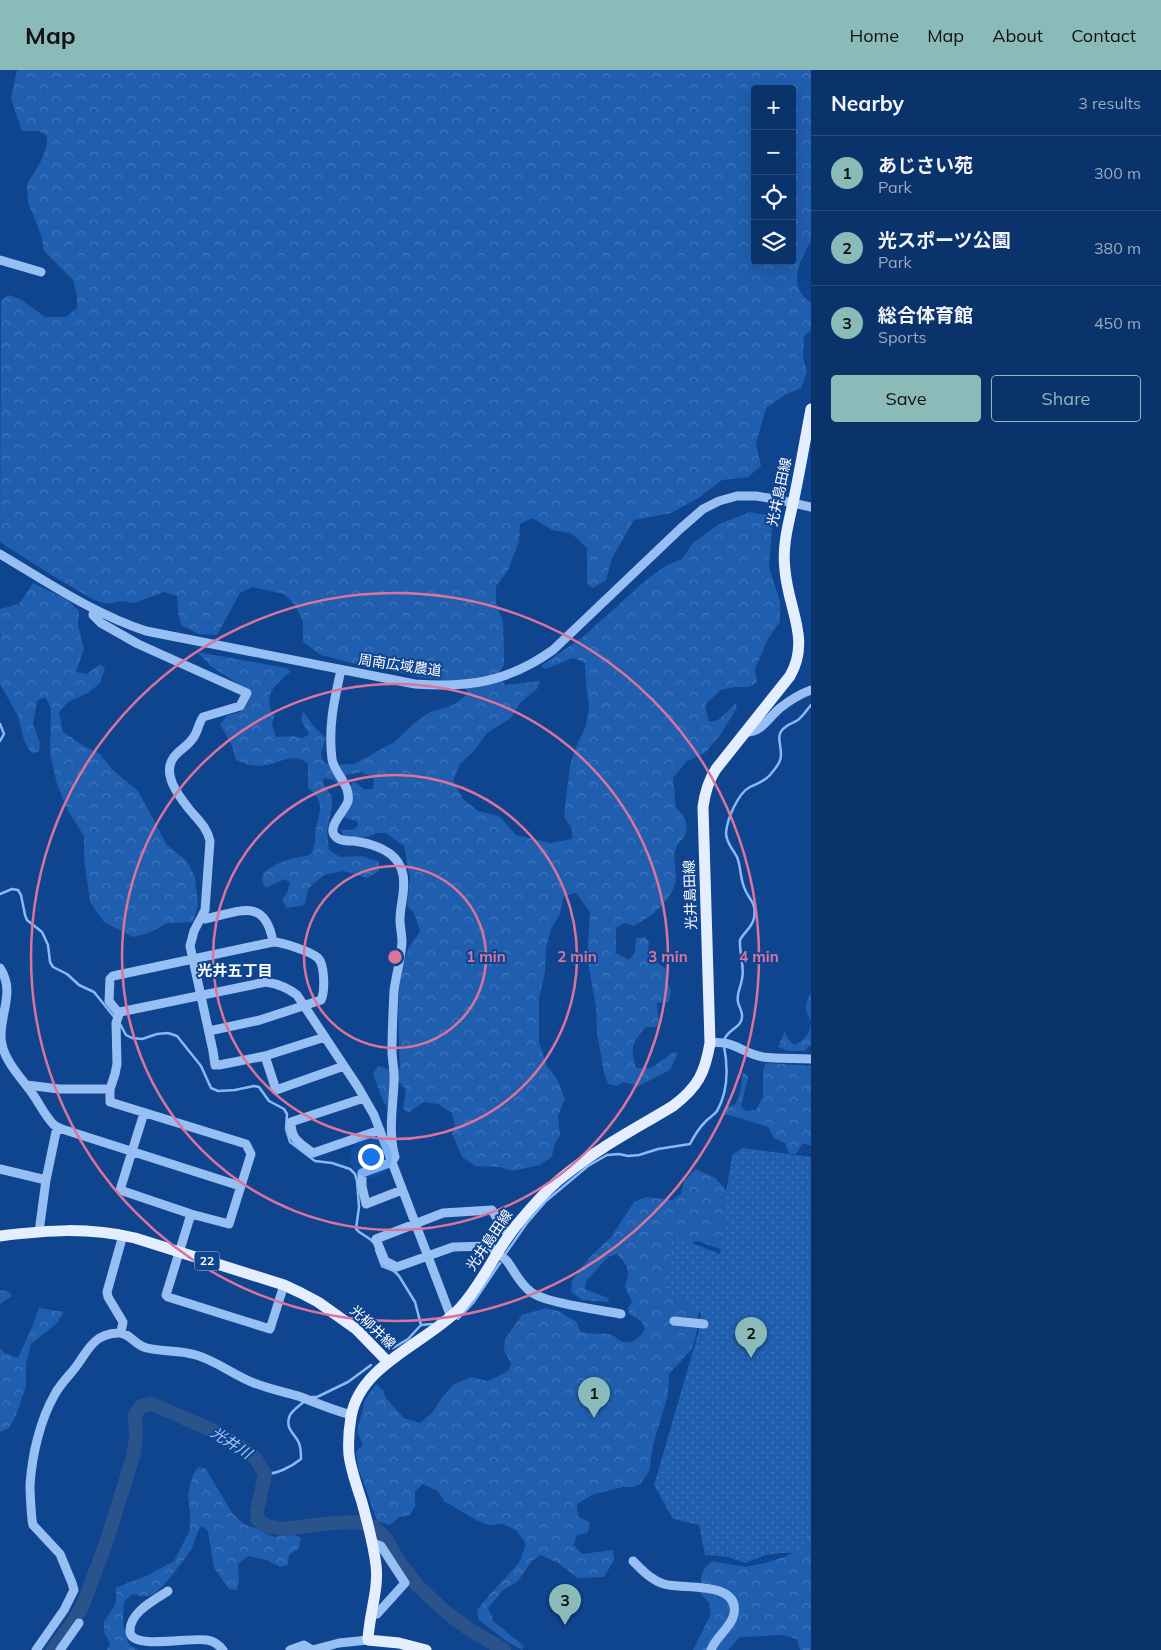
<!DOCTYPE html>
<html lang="en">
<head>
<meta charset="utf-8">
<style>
	body { margin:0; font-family:Mulish,"Noto Sans JP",sans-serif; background:#193f73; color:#f1f3f6 }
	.controls { position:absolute; right:15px; top:15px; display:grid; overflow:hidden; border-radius:5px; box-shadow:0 5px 20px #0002 }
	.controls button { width:45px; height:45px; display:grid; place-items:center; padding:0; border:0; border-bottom:1px solid #2b4e7e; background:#0b336b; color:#f1f3f6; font:25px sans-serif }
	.you { position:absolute; left:370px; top:1086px; width:18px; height:18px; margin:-12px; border:4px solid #fff; border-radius:50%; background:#1a73e8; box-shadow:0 0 0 8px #1a73e833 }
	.badge { display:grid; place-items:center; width:32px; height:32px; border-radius:50%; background:#8bbbb9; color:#111; font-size:16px; font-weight:700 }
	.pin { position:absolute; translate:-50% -41px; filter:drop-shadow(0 1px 2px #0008) }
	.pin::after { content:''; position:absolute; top:26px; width:18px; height:15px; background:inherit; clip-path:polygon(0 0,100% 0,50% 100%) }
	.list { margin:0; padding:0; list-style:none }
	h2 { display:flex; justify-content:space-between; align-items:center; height:65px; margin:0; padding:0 20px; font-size:21px }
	h2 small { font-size:16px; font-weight:400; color:#9aaac1 }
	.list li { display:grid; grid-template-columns:32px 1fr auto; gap:15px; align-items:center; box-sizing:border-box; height:75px; padding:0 20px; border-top:1px solid #2b4e7e }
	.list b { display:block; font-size:19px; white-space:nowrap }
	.list p { margin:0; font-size:16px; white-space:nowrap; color:#9aaac1 }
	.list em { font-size:16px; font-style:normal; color:#9aaac1 }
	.actions { display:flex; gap:10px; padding:15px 20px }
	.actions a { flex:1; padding:11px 0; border:1px solid #8bbbb9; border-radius:5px; text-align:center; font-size:18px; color:#8bbbb9 }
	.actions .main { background:#8bbbb9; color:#111 }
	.icon { flex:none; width:28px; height:28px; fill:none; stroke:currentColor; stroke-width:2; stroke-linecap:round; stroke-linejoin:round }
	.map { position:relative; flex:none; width:811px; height:1580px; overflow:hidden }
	header { display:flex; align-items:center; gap:30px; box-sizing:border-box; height:70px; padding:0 25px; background:#8bbbb9; color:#111 }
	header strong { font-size:24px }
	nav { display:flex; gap:28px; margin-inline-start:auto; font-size:18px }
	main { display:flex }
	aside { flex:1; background:#0b336b }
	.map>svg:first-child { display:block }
</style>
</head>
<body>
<header>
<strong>Map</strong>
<nav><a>Home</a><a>Map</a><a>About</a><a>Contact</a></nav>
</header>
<main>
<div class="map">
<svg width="811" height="1580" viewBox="0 0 811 1580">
	<defs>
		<pattern id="forest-crowns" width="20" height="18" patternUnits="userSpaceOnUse" patternTransform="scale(1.25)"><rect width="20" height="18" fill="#205eaf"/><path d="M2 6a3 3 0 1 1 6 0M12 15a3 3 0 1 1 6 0" fill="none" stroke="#4176bb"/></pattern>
		<pattern id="park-dots" width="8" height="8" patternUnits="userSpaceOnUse" patternTransform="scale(1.25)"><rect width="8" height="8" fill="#205eaf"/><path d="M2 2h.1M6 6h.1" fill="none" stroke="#4176bb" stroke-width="1.8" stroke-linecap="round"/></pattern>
	</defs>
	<rect width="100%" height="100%" fill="#0f448f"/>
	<!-- forest -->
	<path fill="url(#forest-crowns)" fill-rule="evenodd" d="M17 0H811V171C799 192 787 216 811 233V261L804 266 803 287 807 302 801 318 785 325 766 338 756 374 761 396 748 407 722 410 700 427 671 443 634 450 612 488 606 510 593 518 587 514V478L571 463 552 460 532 448 520 454 519 472 507 502 496 516V533L503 551 504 583V595L498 605 505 615 540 611 537 619 520 633 511 648 487 663 474 681 460 694 453 711 463 729 478 741 499 746 516 765 550 773 572 769V759L564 747 570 695 576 677 586 656 589 636 586 614 585 593 573 588 545 599 541 596 583 567 646 510 667 495 682 489 693 473 719 454 750 442 766 445 772 457 769 497 780 532V552L768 569 755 599 757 612 749 617H735L720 620 705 635 709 652 718 650 737 632 736 639 721 664 705 683 687 691 673 708 676 738C683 744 690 755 685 765 683 770 678 772 676 777 673 787 675 795 676 805 677 827 651 848 633 856L625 853 616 858V883L629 890 635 883 636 868 645 867 649 872 648 881 651 888 666 899V910L671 921 669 932 657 933 659 955 656 957H646C632 971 630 979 636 998H651L674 982 678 983 670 1000 639 1016 624 1012 617 1016 608 1014 604 1003 597 963 596 937 587 887 590 842 576 823 564 826 560 844 551 859 546 878 545 902 539 929V972L547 996 557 1009 565 1029 558 1046 560 1065 554 1075 552 1087 540 1095 512 1101 500 1097 475 1096 462 1087 452 1064 455 1056 452 1043 438 1034 424 1032 408 1043 403 1038 406 1019 399 1012 390 1018 387 1037 383 1031 373 1004 378 996 391 1000 400 998C399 963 394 909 409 877 412 872 417 866 420 861L414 843 407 835 410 808 404 776 386 763H377L370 766 361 768 343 766 341 760H353L358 756 357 751 345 748 344 744 352 713 355 712 364 719H373L374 709 362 702 346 705 345 709 346 714 340 715 334 710 324 708 323 713 332 727V737L327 761 329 780 340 787 361 786 379 792V801L367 808 344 801 324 805 308 819 305 835 286 838 282 829 287 823 290 812 285 809 266 818 262 811 263 803C279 791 291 788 310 785 317 774 314 770 316 758 320 740 325 731 308 718V694C295 682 281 692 267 695 255 697 246 695 236 690L232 676 220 654 228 645 240 642 249 630V623L245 618 212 597 197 582 287 598 290 602C276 615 265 621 271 641L275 643 272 655 276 667 293 666 303 668 309 664 301 650 303 641 314 657 326 668 321 683 322 690 330 695 354 694 396 671 413 654 428 643 455 634 468 624 463 612 419 607 389 600 361 590 355 594 321 585 303 572V552L295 535 284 524 252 517 240 523 217 565 199 564 181 555 178 541 177 526 164 522 134 533 122 531 107 534 92 529 53 506 0 472 1 231 8 225 20 229 45 247H66L77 238V226L73 210 44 181 41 165 28 132 27 114 40 93 46 78 47 66 39 61H22L11 28ZM755 19H792V191H755Z
		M33 513 66 529 79 541 78 555 84 579 76 602 87 604 100 594 105 598 100 613 88 623 68 632 59 642 63 662 84 676 100 684 113 700 138 721 167 775 187 791 195 807 198 835 193 852 168 853 148 863 133 867 104 852 90 832 84 787V766L68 741 57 714 50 684 51 638 45 627 37 631 33 655 40 673 39 682 31 683 24 670 18 646 0 614V568L1 565 0 563V539L19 534Z
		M811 922V951C804 939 805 935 811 922Z
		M811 952V975L804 981H789L778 977 785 961 788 969 794 975C806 969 809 965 811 952Z
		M766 993 811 996V1076L803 1073 796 1084H789L785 1073 774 1068 768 1057 743 1049 723 1044 724 1038 735 1035 740 1023 743 1002 748 1007 741 1036 746 1041 756 1040 763 1026V1000Z
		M696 1099 715 1108 730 1124 725 1181 698 1171 681 1175 704 1235 698 1245 697 1261 692 1279 669 1304 668 1325 653 1375 649 1402 640 1414 634 1417H623L594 1424 577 1434 578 1446 590 1453 588 1462 576 1466 574 1475 582 1484 613 1480 614 1490 604 1507 578 1508 558 1493 541 1485 532 1491 518 1511 503 1520 488 1538 494 1552 524 1576 522 1580 506 1571 479 1550 477 1540 491 1523 519 1493 526 1474 516 1460 503 1454 488 1455 476 1450 444 1431 438 1421 423 1414 415 1421V1436L410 1445 399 1447 390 1455 377 1451 358 1397 356 1382 363 1375 357 1361 365 1330 376 1314 383 1320 386 1328 404 1348 420 1353 432 1343 441 1329 453 1315 471 1307 488 1311 508 1301 511 1293 504 1281 505 1269 522 1245 546 1238 558 1241 577 1252 580 1261C589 1265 598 1263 608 1264 614 1265 615 1267 619 1270 630 1277 640 1268 645 1259L641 1251 629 1244 628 1238 632 1232 625 1217C630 1200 629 1197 617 1184L608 1187 586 1211 585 1219 608 1228 609 1232 582 1230 571 1222 572 1211 589 1188 611 1167 634 1132 646 1127 672 1130 681 1124 684 1111Z
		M0 1220 8 1221 12 1226 0 1234Z
		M39 1238 64 1242 57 1253 31 1274 26 1294V1316L16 1345 9 1358 0 1362V1278L4 1283 18 1288 33 1255Z
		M198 1397 206 1399 232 1443 245 1455 256 1458 274 1467 293 1464 301 1468 299 1478 289 1485 288 1495 280 1497 267 1490 248 1486 238 1494 239 1511 237 1520 229 1519 214 1498 208 1461 202 1456C196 1462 196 1470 192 1477 188 1486 163 1518 155 1523 147 1528 140 1526 132 1524L124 1532 123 1554 129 1575 138 1580H107L110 1573 104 1562V1551C113 1539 119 1534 115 1518L146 1506 174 1491 190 1460V1442L188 1424 193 1405Z
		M811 1457V1580H800L797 1569 783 1565 740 1567 728 1580H693L711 1544 709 1533 700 1523C701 1508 700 1500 712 1491L745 1497 765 1493 784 1487 793 1483Z"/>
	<!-- park -->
	<path fill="url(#park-dots)" d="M742 1078 811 1087V1457L803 1483C780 1482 767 1483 746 1493L728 1487 705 1485 699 1455 673 1449 654 1415 698 1264 701 1243 663 1218 672 1180 669 1175 672 1165 720 1184 727 1142 726 1123 732 1085Z"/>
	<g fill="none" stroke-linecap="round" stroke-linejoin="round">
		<!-- stream -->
		<path stroke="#89baf7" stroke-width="2.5" d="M0 654 4 664 0 671
			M0 824 12 819 18 820 21 825 25 845 27 850 42 862 48 875 50 892 53 897 67 904 79 915 94 922 115 948
			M120 954 126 965 132 968 142 969 157 964 168 963 177 966 201 996 211 1018 218 1021 235 1020 254 1016 259 1017 269 1031 284 1039 287 1044 286 1059 290 1072 315 1091 332 1093 350 1099 355 1104 357 1111 359 1137 356 1159C361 1165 368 1166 373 1172
			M724 971C726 960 742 958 742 947 743 942 739 937 738 932 736 924 741 917 742 909 745 896 739 883 740 870 744 862 752 858 754 848 757 831 748 830 744 817 740 807 741 797 737 787 733 779 726 773 726 763 727 749 738 723 750 717 758 713 764 712 770 705 773 701 779 695 780 690 784 680 775 668 782 660 786 655 793 653 798 650 803 646 807 640 811 635
			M376 1180 382 1196 394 1201 399 1206 415 1232 421 1255
			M506 1183 527 1153 546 1131 588 1096 607 1085 619 1084 628 1086 639 1085 658 1079 690 1074C694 1066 699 1058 706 1051 709 1048 714 1045 717 1041 728 1022 728 997 724 976
			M458 1249 473 1233 500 1193
			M393 1278 408 1269 421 1255 432 1254
			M312 1327H317L348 1312 371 1295
			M265 1404C277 1404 291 1397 301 1389 301 1384 301 1378 299 1373 295 1364 284 1358 290 1345 293 1340 301 1334 305 1331"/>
		<!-- river -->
		<path stroke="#2a538b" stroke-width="14" d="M52 1580 72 1554 82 1537 105 1476 133 1387 136 1369 135 1345 141 1336 152 1334 216 1362 243 1378 256 1389 265 1404 257 1441 258 1450 267 1456 282 1459 332 1453 358 1452 374 1457 386 1469 398 1490 417 1515 446 1542 469 1559 504 1580"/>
		<!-- minor -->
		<path stroke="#98bff3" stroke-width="9" d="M0 190 41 202
			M0 484C47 512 94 544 146 561L415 614C469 618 508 612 553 580L680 459 703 439 719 431 737 426H756L775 429 811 437
			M94 539 93 545 101 553 138 574 247 623 240 636 203 647C198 654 198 662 193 668 188 676 179 680 174 687 161 704 179 726 189 739 198 750 207 757 210 771L205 840 194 861 190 876 213 981 215 995H219L265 986 325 967
			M341 600C334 631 328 657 332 689 334 703 351 715 348 731 346 740 325 758 336 767 340 771 348 771 354 771 374 774 399 781 403 805 406 820 400 834 400 850 400 857 402 865 402 872 401 889 396 905 394 921 393 941 392 962 392 981 392 991 395 1001 394 1012 393 1037 388 1062 395 1087L392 1092 362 1103V1116L366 1134 402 1120
			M746 662C761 663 769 647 780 638 789 631 800 624 811 620
			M202 848 205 849C239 842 265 826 273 872
			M0 898C15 921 1 941 1 966 1 989 22 1008 34 1026 40 1035 46 1047 54 1055 57 1057 61 1059 65 1060L240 1116
			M120 942 117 941 109 931 110 909 113 906 273 872C282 872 312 882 318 888 325 895 325 922 321 930L260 950 209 961
			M710 973C735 970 741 983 763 987 778 989 795 988 811 989
			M265 986 276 1020 344 996
			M27 1015 59 1019H110
			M364 1028 291 1052C291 1070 300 1073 313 1083L380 1060
			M144 1043 120 1120 191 1144 229 1154 251 1084 246 1074 110 1032V1019L115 1004 117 994 116 953 120 942 266 912C278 914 287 917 297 925L358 1017 374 1045 451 1247
			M0 1099 46 1110
			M191 1144 166 1225 168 1227 270 1259 284 1215
			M39 1162 46 1110 57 1057
			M510 1165 503 1159 492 1140 443 1143 376 1169 385 1191 397 1197 453 1177 490 1176C495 1182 502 1186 507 1191 515 1202 520 1214 531 1222 545 1233 601 1240 621 1244
			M674 1251 704 1254
			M121 1262 123 1252 108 1227 107 1222 123 1165
			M633 1491C642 1500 651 1510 664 1514 682 1520 740 1510 734 1544 731 1558 716 1566 711 1580
			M168 1521C155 1530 129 1542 130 1562 132 1580 190 1567 207 1570 214 1571 219 1575 223 1580
			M371 1545 377 1544 405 1513 381 1476 373 1473
			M36 1580 64 1540 74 1520 72 1513 60 1484 33 1455 32 1450C31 1438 30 1427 30 1415 32 1385 40 1350 55 1324 61 1313 71 1304 78 1294 89 1278 95 1264 118 1263 130 1262 135 1276 147 1278 163 1282 180 1280 196 1285 217 1291 233 1305 254 1313 269 1319 285 1322 301 1327 318 1334 334 1340 351 1345
			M60 1580 79 1553
			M290 1580 304 1575 312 1580 339 1573 368 1570"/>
		<!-- major -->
		<path stroke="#e4eeff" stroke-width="11" d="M0 1166C49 1160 87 1157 135 1168L284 1215 301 1223 318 1232 356 1259 388 1292
			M426 1580 399 1573 368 1570C369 1544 379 1520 376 1495 373 1472 367 1450 361 1429 356 1414 351 1400 349 1385 348 1373 349 1359 351 1347 360 1294 427 1273 460 1238 484 1212 497 1177 520 1151 534 1134 548 1118 565 1105 598 1078 637 1058 673 1036 698 1017 705 1003 710 973L703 737C705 722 708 711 716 699L790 606C811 569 788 539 785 500 782 477 788 455 793 433 800 401 805 370 811 339"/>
	</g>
	<!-- distance rings -->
	<g fill="none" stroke="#da749d" stroke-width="2.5">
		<circle cx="395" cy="887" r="91"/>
		<circle cx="395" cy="887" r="182"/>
		<circle cx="395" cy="887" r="273"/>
		<circle cx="395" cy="887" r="364"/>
	</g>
	<g text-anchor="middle" stroke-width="4" stroke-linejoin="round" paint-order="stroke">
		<!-- shield labels -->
		<rect fill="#0f448f" stroke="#b7c7dd" stroke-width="1" x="194.5" y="1181.5" width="25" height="19" rx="4"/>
		<g font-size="12" font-weight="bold" fill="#fff">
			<text x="207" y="1195">22</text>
		</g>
		<!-- street labels -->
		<g font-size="14" fill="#fff" stroke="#0f448f">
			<text transform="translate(779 422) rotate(-78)" y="5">光井島田線</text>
			<text transform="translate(400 595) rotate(8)" y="5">周南広域農道</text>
			<text transform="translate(690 825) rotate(-92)" y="5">光井島田線</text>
			<text transform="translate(489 1170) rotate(-56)" y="5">光井島田線</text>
			<text transform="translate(373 1257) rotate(43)" y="5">光柳井線</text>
		</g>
		<!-- neighbourhood labels -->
		<g font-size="15" font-weight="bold" fill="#fff" stroke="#0f448f">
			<text x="235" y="906">光井五丁目</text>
		</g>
		<!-- water labels -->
		<g font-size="15" font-style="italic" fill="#a3cafb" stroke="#0f448f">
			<text transform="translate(231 1373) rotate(33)" y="5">光井川</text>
		</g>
	</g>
	<circle cx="395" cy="887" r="8" fill="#da749d" stroke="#0f448f" stroke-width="2.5"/>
	<g font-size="15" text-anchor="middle" font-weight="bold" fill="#da749d" stroke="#0f448f" stroke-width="4" stroke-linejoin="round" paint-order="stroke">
		<text x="486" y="892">1 min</text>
		<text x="577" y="892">2 min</text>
		<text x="668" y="892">3 min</text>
		<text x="759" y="892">4 min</text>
	</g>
</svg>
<div class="controls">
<button>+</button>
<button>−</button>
<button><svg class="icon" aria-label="locate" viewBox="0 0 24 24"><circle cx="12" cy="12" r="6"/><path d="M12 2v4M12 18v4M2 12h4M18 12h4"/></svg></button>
<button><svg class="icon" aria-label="layers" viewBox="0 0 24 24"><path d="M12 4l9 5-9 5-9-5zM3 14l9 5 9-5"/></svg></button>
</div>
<div class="you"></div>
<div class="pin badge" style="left:594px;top:1348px">1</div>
<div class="pin badge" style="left:751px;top:1288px">2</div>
<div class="pin badge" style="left:565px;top:1555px">3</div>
</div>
<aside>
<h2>Nearby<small>3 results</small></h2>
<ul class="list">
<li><span class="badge">1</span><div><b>あじさい苑</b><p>Park</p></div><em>300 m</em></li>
<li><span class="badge">2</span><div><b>光スポーツ公園</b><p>Park</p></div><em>380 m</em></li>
<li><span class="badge">3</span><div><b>総合体育館</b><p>Sports</p></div><em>450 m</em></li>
</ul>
<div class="actions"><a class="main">Save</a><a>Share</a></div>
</aside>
</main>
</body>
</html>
